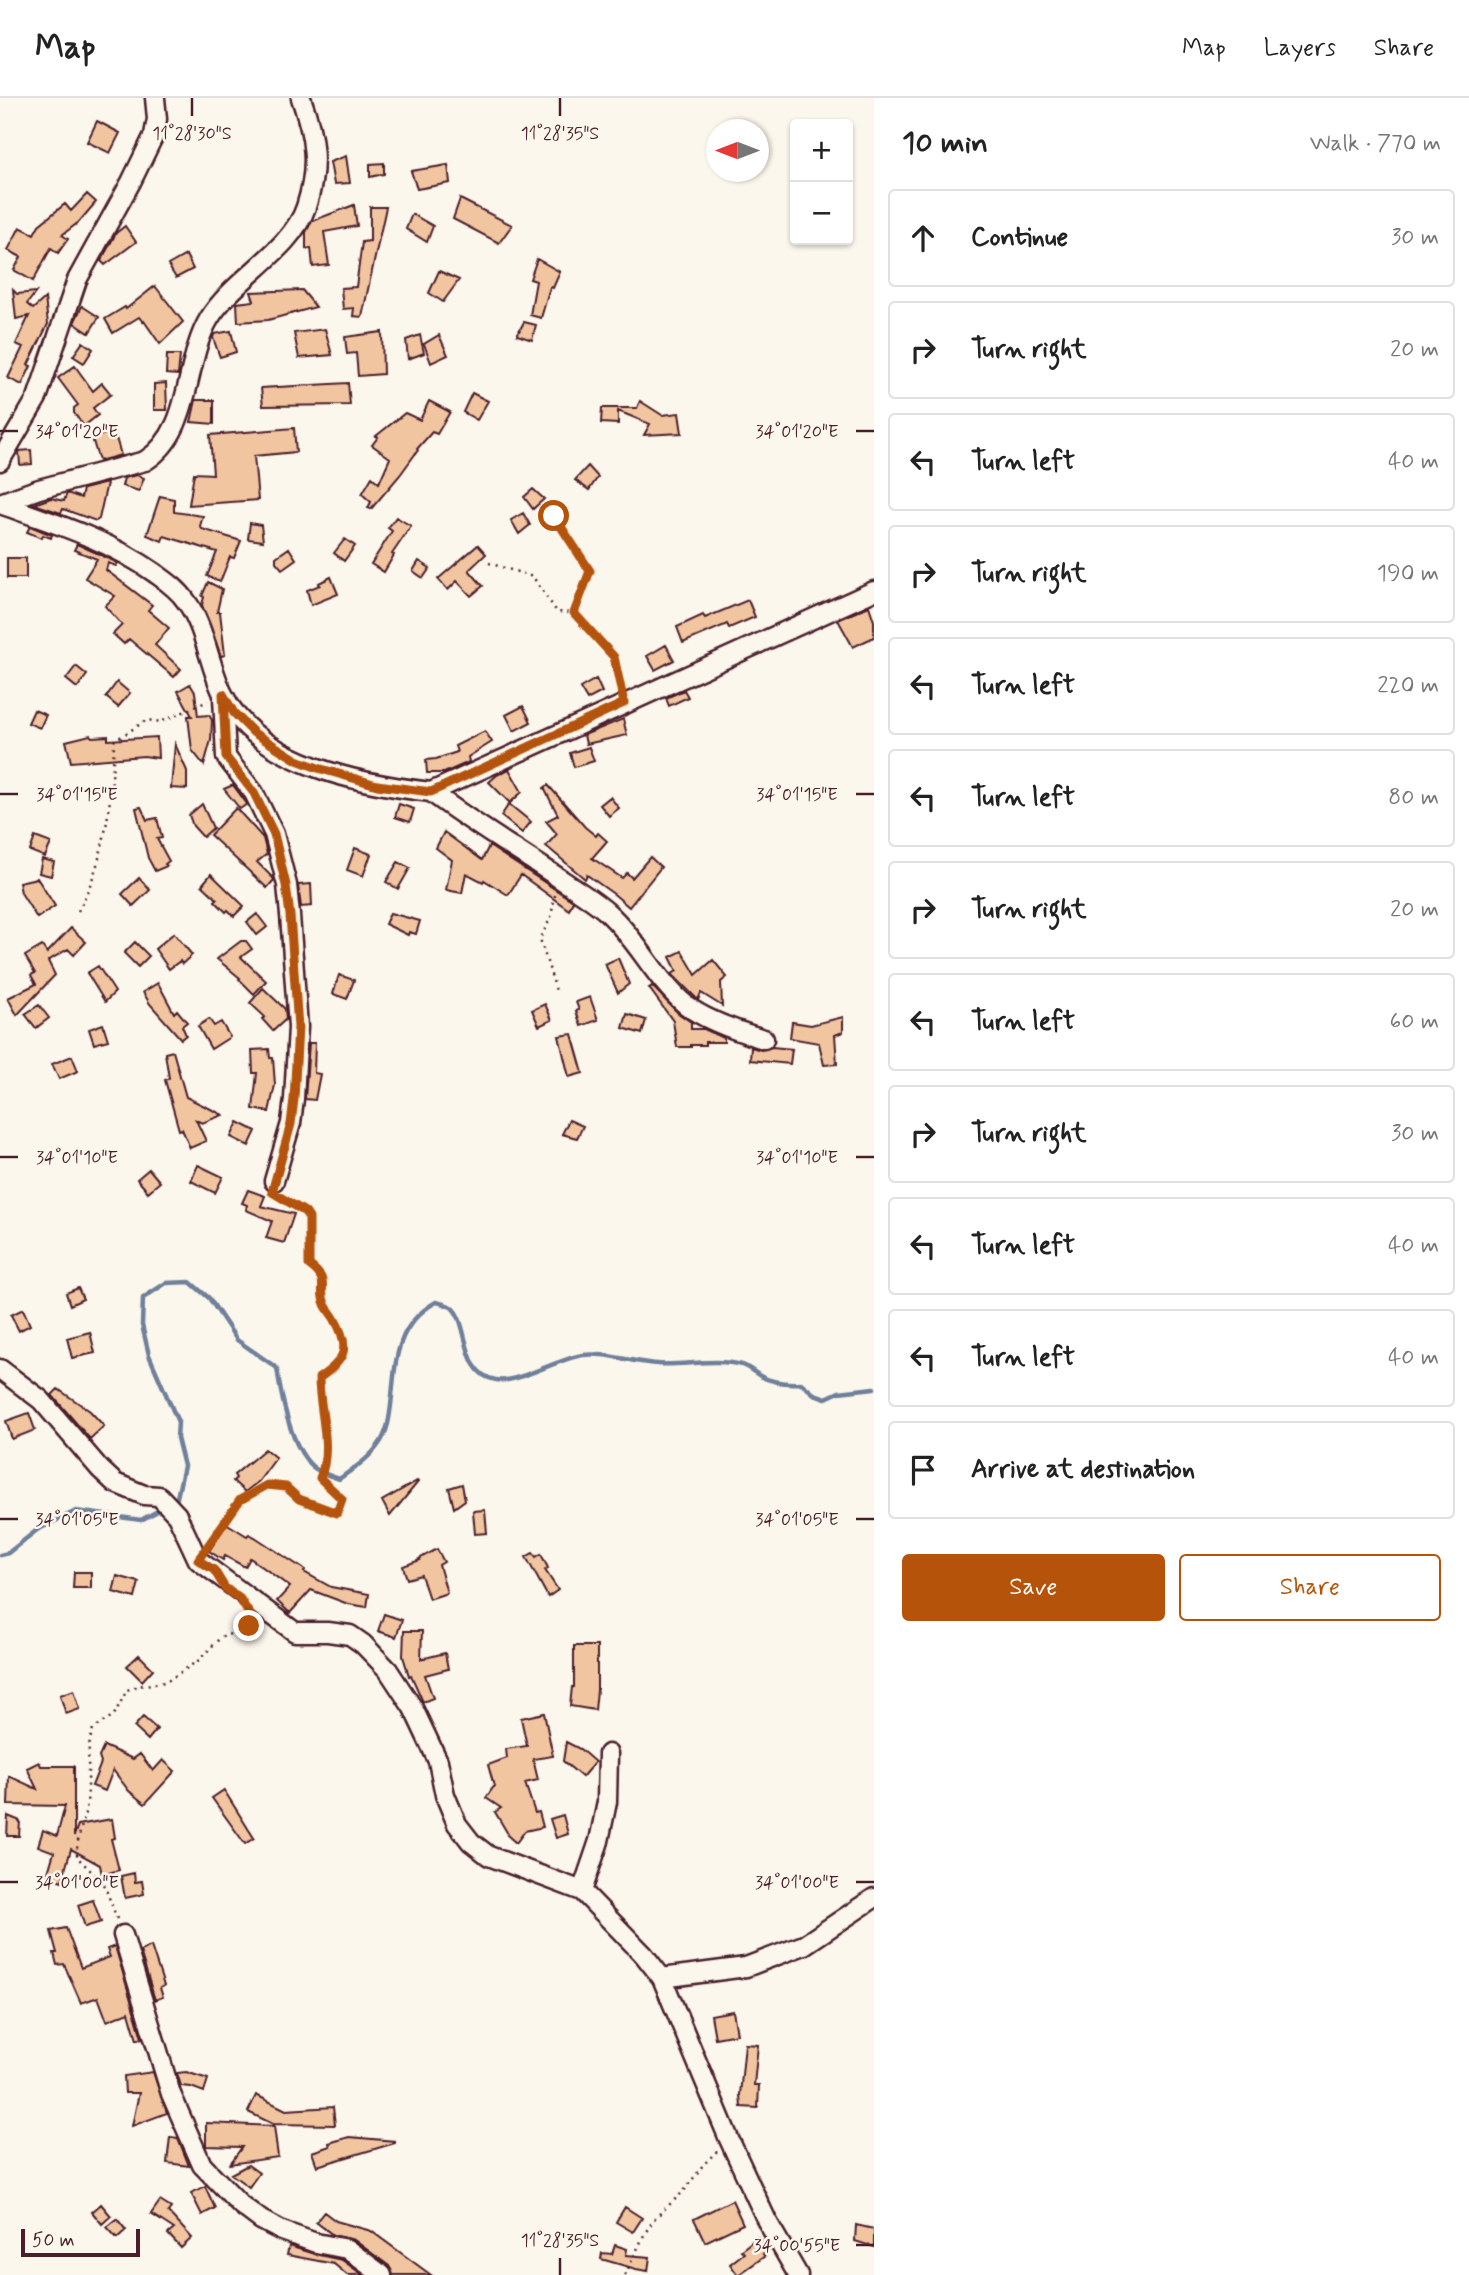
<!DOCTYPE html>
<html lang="en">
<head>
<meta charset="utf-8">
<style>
	body { margin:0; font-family:Mynerve,sans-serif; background:#f2f2f2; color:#222 }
	.controls { position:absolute; right:21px; top:21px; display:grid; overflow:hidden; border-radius:7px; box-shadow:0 2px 5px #0004 }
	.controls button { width:63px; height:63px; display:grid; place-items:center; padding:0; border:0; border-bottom:2px solid #e0e0e0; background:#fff; color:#222; font:35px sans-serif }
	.compass { position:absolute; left:706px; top:21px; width:63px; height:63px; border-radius:50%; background:#fff; box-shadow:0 2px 5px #0004; rotate:270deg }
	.scale { position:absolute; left:21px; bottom:18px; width:119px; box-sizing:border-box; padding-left:7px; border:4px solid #4a1f2b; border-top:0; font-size:19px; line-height:24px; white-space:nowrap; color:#4a1f2b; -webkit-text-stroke:5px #fbf7ec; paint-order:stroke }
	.stop { position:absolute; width:21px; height:21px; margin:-16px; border:5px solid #b45309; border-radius:50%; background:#fff }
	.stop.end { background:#b45309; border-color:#fff; box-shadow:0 2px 7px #0008 }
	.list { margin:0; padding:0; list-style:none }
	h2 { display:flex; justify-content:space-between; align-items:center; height:91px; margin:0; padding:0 28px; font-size:30px }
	h2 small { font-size:23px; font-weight:400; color:#767676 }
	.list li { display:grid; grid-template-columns:46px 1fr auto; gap:21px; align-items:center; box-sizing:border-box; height:98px; margin:0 14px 14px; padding:0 14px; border:2px solid #e0e0e0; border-radius:7px }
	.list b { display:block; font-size:26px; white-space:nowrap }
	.list em { font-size:23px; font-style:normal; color:#767676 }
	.actions { display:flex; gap:14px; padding:21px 28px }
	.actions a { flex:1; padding:16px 0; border:2px solid #b45309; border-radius:7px; text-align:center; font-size:24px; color:#b45309 }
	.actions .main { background:#b45309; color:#fff }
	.icon { flex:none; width:38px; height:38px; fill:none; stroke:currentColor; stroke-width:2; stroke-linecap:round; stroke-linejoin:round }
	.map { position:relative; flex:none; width:874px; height:2177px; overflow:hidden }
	header { display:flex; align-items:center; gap:42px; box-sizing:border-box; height:98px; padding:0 35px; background:#fff; border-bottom:2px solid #e0e0e0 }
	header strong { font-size:33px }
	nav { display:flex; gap:38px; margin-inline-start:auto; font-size:24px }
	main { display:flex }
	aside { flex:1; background:#fff }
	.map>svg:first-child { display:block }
</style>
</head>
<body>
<header>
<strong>Map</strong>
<nav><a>Map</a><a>Layers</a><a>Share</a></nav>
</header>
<main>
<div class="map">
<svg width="874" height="2177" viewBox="0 0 874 2177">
	<rect width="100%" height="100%" fill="#fbf7ec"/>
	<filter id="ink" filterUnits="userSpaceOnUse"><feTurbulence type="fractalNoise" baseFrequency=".0143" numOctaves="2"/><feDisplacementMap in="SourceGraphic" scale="14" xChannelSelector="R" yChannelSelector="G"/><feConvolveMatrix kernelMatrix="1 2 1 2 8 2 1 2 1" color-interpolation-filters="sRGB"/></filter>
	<g filter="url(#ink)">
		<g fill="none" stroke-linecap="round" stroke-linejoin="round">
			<!-- stream -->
			<path stroke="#6f809b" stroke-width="4.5" d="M173 1406 176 1404 184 1368 177 1340 178 1324 149 1257 142 1227 143 1200 166 1185 190 1184 209 1200 237 1242 277 1270C281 1298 291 1350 313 1369 320 1375 331 1378 339 1381 352 1372 367 1362 377 1349 389 1334 390 1316 392 1298 396 1256 398 1226 436 1204 441 1205 448 1207 451 1209 470 1223 460 1277 496 1282 517 1286 559 1260 583 1257 607 1254 633 1265 657 1266 684 1268 714 1260 742 1267 748 1269 754 1274 760 1278 773 1285 786 1286 801 1285L814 1296 826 1300 839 1294 874 1290
				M0 1457 8 1455 37 1432 76 1413 141 1422 165 1409"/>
		</g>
		<!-- building -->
		<path fill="#f2c5a1" stroke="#4a1f2b" stroke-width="2" d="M97 23 120 35 110 55 87 44Z
			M346 58 350 85 334 86 330 64Z
			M384 65V76L370 79V66Z
			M448 67 450 85 417 91 411 73Z
			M87 96 96 104 79 124 62 137 68 141 58 155 51 150 33 183 14 172 21 159 8 152 20 129 34 136 39 127 65 106 71 113Z
			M460 101 512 127 499 145 453 121Z
			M354 107 357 128 324 134 329 167 313 169 311 150 306 151V134L312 123Z
			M370 109H386L362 219 353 218 354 210 343 211 341 190 356 189 362 144 370 143Z
			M412 116 433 128 427 144 406 131Z
			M125 128 136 144 105 167 101 163 116 135Z
			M186 157 193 171 176 180 168 167Z
			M537 161 560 174 553 190 550 189 541 220 530 217 536 183 530 181Z
			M439 173 459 182 443 204 429 195Z
			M155 188 183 224 160 246 144 223 143 224 139 219 113 235 105 221 125 209 126 211Z
			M13 192 17 196 36 194 27 206 33 211 45 200 48 226 28 267 31 268 22 287 8 280 23 249 16 246 29 218 16 221Z
			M302 192 316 209 268 222 238 224 237 205 254 203 251 194Z
			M82 208 99 219 89 235 74 225Z
			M524 224 536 227 532 242 517 237Z
			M325 231 332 257 299 260 294 235Z
			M231 233 236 254 220 259 213 240 214 236Z
			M382 234 383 276 358 278 356 255 347 256 345 239Z
			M420 237 424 255 408 261 406 242Z
			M439 237 448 257 431 265 424 246Z
			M83 244 93 251 84 265 73 258Z
			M167 257H180L178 277 166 276Z
			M75 268 93 293 102 285 111 296 93 310 98 317 84 328 74 315V310L78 307 58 280Z
			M166 285 167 312H154V286Z
			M348 285 350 307 263 308 261 290Z
			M472 295 488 303 477 322 463 314Z
			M196 302H214V326L191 324Z
			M429 303 450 314 437 336 432 334 417 351 418 352 400 377 371 411 368 410 371 404 362 396 372 379 379 385 390 360 372 347 378 339 376 338 405 315 420 322Z
			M640 303 662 317 679 315 682 335 644 337 650 326 618 313V326L601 325 602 310H637Z
			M294 330 296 354 254 358 258 402 189 407 194 375 213 376 210 337Z
			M114 333 121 357 99 363 92 340Z
			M31 352 32 366 20 367 19 353Z
			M588 368 598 379 589 392 575 382Z
			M137 377 144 380 139 393 122 388 124 380Z
			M107 385 99 421 96 423 63 411 61 415 34 406 51 400 64 403 67 395 81 400 83 391Z
			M533 391 544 401 533 411 524 399Z
			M160 398 174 401V414L203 418 200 428 202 431 241 443 234 460 230 459 220 484 207 478 217 454 164 438 162 443 147 437Z
			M523 415 530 427 519 436 511 422Z
			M396 419 411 428 392 456 394 457 384 474 371 466 392 433 388 430Z
			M250 425 261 427 263 443 248 441Z
			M30 428 52 437 51 440 43 437 42 440 27 434Z
			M345 441 355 448 344 463 334 455Z
			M77 446 118 465 116 468 108 465 106 472 152 507 148 512 169 530 155 547 181 571 174 579 129 541 124 546 113 536 122 527 105 508 115 498 85 480 97 461 74 452Z
			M478 447 486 456 469 472 483 488 471 498 457 483 448 492 438 481Z
			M289 450 296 461 282 471 276 464V459Z
			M7 460H26V480H7Z
			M419 463 430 470 423 480 413 473Z
			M331 479 338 496 311 507 307 492 320 487 319 485Z
			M208 484 222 491 217 514H220L225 557 221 558 202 507 204 499 202 498Z
			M748 502 755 519 729 530 727 526 683 545 677 529 703 517 705 520Z
			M869 508 874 523V539L853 549 838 522Z
			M666 547 674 562 655 572 647 558Z
			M76 568 87 577 77 590 66 581Z
			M596 581 602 594 587 602 580 590Z
			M117 584 130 595 118 609 106 599Z
			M190 586 195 594 198 618 209 617 212 622 211 642 204 667 192 652 188 618H192L178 593Z
			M684 592 688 599 669 608 666 600Z
			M523 608 531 624 514 633 506 617Z
			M34 612 46 617 40 630 28 625Z
			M623 621 627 637 586 646 584 637Z
			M485 633 492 644 468 659 469 664 444 675H427L426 662 436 661 457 654 455 648Z
			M90 637 92 639 108 638V642L157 639 158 660 144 658 71 664 66 643Z
			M175 646 187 673V691L171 690Z
			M589 649 594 663 574 669 570 655Z
			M509 671 522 694 510 705 489 684 497 677Z
			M233 687 247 706 240 711 224 691Z
			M548 687 585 729 596 738 598 735 607 743 592 760 622 780 627 775 632 780 650 759 661 769 629 809 615 797 587 777 585 781 546 748 557 736 546 723 558 717 544 690Z
			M610 699 619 710 609 718 600 707Z
			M202 706 213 730 203 739 193 728 189 717Z
			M399 706 414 711 410 724 395 719Z
			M509 706 531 724 522 735 501 718Z
			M141 709 147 722 157 720 162 740 157 741 169 763 165 766 167 768 155 773 148 760 136 710Z
			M236 710 263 740 267 756 257 764 273 780 274 782 267 790 210 737Z
			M444 734 482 762 489 748 573 803 569 812 521 777 508 797 484 782 483 784 466 775 462 795 446 792 452 762 436 750Z
			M35 739 51 745 45 759 30 753Z
			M355 750 371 756 363 778 347 772Z
			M42 761 54 764 51 778 39 775Z
			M398 764 410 770 398 791 386 784Z
			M211 776 244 808 234 818 228 812 226 814 215 803 217 801 202 787Z
			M37 780 55 808 37 820 21 795 19 784Z
			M139 780 150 792 133 808 122 796Z
			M311 786 312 808 301 809 298 787Z
			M390 815 420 823 416 836 409 834 408 837 385 826Z
			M257 816 267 829 257 837 247 824Z
			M71 830 86 844 74 857 68 851 48 863 55 877 17 917 8 900 36 886 31 877 35 875 25 858 42 848 47 855Z
			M174 835 192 857 182 866 180 863 169 871 155 851Z
			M241 843H246L252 851 241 859 266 883 254 896 239 881 240 880 217 861Z
			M135 844 149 858 138 869 124 855Z
			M682 853 696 877 713 862 727 879 721 884 722 908 701 895 698 902 672 876 677 873 670 859Z
			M618 860 629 886 618 895 605 866Z
			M98 868 115 894 105 904 87 875Z
			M339 877 354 882 347 901 333 896Z
			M158 885 174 915 177 912 187 924 182 928 186 937 181 941 150 906 143 894Z
			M652 888 678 915 691 924V931H704L724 940V944H705V947H691V949H677L673 923 649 890Z
			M263 890 285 911 286 921 273 933 262 921 265 919 250 905Z
			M590 899 598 922 581 928 576 913 579 912 576 904Z
			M545 906 552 922 539 928 532 912Z
			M39 907 49 920 36 930 25 916Z
			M627 916 646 922 642 936 623 930Z
			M843 919V934L835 937 837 966 824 967 819 945 790 940 792 924 811 927Z
			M209 921 214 928 221 924 230 939 211 951 198 928Z
			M103 926 108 942 94 946 89 931Z
			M572 936 583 975 569 979 559 938Z
			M309 945H315L314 975 320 976 315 1002 305 1001Z
			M751 949 761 952 772 949 792 951 790 966 750 962Z
			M269 951 270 960H273L275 987 269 1014 253 1011 257 975H253L252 952Z
			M173 953 186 999 223 1017 202 1025 196 1022 206 1043 190 1050 182 1031 179 1032 165 982 169 980 165 955Z
			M72 958 78 973 59 981 52 966Z
			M569 1022 583 1028 577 1040 562 1036Z
			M238 1024 256 1033 249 1048 231 1039Z
			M198 1067 223 1079 215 1095 191 1083Z
			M149 1071 160 1084 148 1094 137 1081Z
			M248 1092 265 1098 261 1108 294 1116 284 1145 266 1140 272 1123 246 1112 247 1107 242 1105Z
			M78 1190 83 1201 70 1207 66 1195Z
			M23 1211 30 1227 19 1233 11 1217Z
			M90 1234 95 1255 72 1260 67 1240Z
			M58 1291 90 1313 104 1328 90 1341 52 1297Z
			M29 1315 35 1332 12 1341 6 1323Z
			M265 1351 276 1360 259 1383 245 1394 233 1383 236 1380 234 1377Z
			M417 1383 418 1384 390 1418 382 1403Z
			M462 1386 465 1402 454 1410 449 1390Z
			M485 1412 487 1435 475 1436 473 1413Z
			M226 1425 247 1438 249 1436 255 1439 305 1472 304 1474 331 1489 369 1496 367 1509 348 1506 311 1492 290 1515 277 1503 290 1489 250 1460 245 1469 225 1458 223 1462 209 1453Z
			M437 1451 444 1464 439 1467 447 1495 429 1501 421 1477 407 1481 403 1468 420 1462 419 1461Z
			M533 1455 536 1459 541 1456 548 1470 545 1472 558 1492 548 1499 526 1459Z
			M74 1474H91V1490H73Z
			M117 1478 139 1484 135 1500 113 1494Z
			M384 1516 402 1522 396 1539 378 1533Z
			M404 1533H422L421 1561 445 1555 448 1571 425 1577 433 1600 423 1604 411 1577 409 1578 403 1558Z
			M574 1548H597V1592L595 1612 570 1608 572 1589H574Z
			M139 1557 153 1571 142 1583 127 1568Z
			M74 1592 80 1611 66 1616 60 1597Z
			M544 1615 553 1658 533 1661 538 1682 525 1685 535 1715 539 1714 543 1729 525 1733 516 1745 507 1737 508 1736 495 1714 501 1710 486 1700 494 1688 488 1667 507 1660 506 1651 527 1648 521 1620Z
			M143 1619 157 1631 148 1642 134 1629Z
			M566 1644 580 1651 595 1664 582 1679 563 1663Z
			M104 1648 133 1661 140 1656 153 1673 163 1662 175 1673 145 1706 129 1693 113 1672 105 1693 92 1688 101 1665 99 1659Z
			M39 1664 41 1668H74V1738L78 1727 112 1721 115 1740 111 1741 119 1772 102 1777 100 1767 71 1751 62 1783 47 1778 54 1754 38 1748 43 1732 57 1738 65 1708 8 1707 9 1678 37 1691 27 1670Z
			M224 1692 254 1740 245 1746 212 1700Z
			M563 1717 568 1736 556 1740 550 1721Z
			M8 1718 20 1723 19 1738H7Z
			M134 1775 135 1784 142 1783 144 1796 125 1800 121 1778Z
			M93 1802 101 1824 85 1829 78 1807Z
			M66 1830 81 1870 110 1859 107 1851 115 1848 142 1940 137 1942 129 1914 107 1923 98 1899 81 1905 64 1866 57 1867 54 1855H57L51 1833Z
			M151 1848 164 1888 160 1890 163 1899 155 1902 140 1853Z
			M733 1913 737 1936 715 1940 711 1917Z
			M745 1946 758 1947 754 1987H759L758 2010 741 2009 740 1997Z
			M153 1974 167 2015 132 2028 139 1995H125L124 1978Z
			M186 1974 208 1981 204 1994 191 1989 181 1988 177 1975Z
			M256 1997 286 2012 333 2009 335 2027 273 2026 248 2014Z
			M206 2025 274 2028 278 2059 230 2066 242 2049 206 2048Z
			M170 2039 178 2040 189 2068 167 2065Z
			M349 2039 395 2043V2045L317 2068 312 2054 330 2048 329 2045Z
			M248 2067 259 2075 249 2089 231 2076Z
			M205 2088 215 2110 202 2117 191 2095Z
			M732 2102 743 2126 705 2144 694 2121Z
			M160 2103 171 2110 168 2114 192 2140 181 2150 168 2136 174 2131 151 2116Z
			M101 2106 111 2118 102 2126 92 2114Z
			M625 2109 642 2120 633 2134 616 2124Z
			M324 2114 336 2123 371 2133 431 2177H393L389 2168 354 2142 333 2137 316 2124Z
			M117 2121 126 2132 117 2140 107 2129Z
			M856 2127 874 2131V2149L855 2143Z
			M758 2139 768 2152 763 2156 765 2158 738 2177 730 2166 744 2155 741 2152Z
			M615 2147 627 2151 626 2157 650 2159 648 2173 636 2171 601 2161 602 2155 612 2156Z
			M289 2148 314 2156 342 2162 363 2177H347L334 2166 287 2157Z"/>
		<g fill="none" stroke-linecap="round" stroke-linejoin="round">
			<!-- minor casing -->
			<g stroke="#4a1f2b" stroke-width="23">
				<path id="minor" d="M0 363 37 300 77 182 131 84 154 37 157 21 155 0
					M0 405 39 391 145 363C193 333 183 265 209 221 232 182 292 152 306 109 319 69 315 39 301 0
					M0 406C54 425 107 441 155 475 166 483 178 491 186 503 205 528 209 568 223 596 257 667 362 686 431 694L874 493
					M223 599 226 659 254 695 274 736 287 787 290 817 298 929 294 1001 291 1025 274 1083
					M431 694C472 725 516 751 559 780 575 791 592 801 607 814 637 841 655 881 686 907 706 923 740 934 764 941
					M0 1271 41 1302 100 1371 115 1385 144 1397 159 1398 177 1417 198 1462 295 1534H328L350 1537 363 1546 388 1572 413 1610 438 1663 445 1697 457 1726 471 1744 489 1758 582 1793 644 1857 662 1880 729 2041 767 2123 798 2177
					M582 1793 599 1743 607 1704 608 1656
					M123 1837 171 1996 202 2067 241 2107 261 2122 282 2133 316 2145 347 2151 382 2177
					M662 1880 746 1869 804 1847 874 1800"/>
			</g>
			<!-- path -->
			<path stroke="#4a1f2b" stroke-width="2.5" stroke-dasharray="2 5" stroke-linecap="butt" d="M554 418 590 473 574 515
				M489 465 533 479 557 514 574 515 614 559 621 591
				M555 797 551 819 540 841 557 896
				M78 813C106 761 112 701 114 643L147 622 161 624 208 603
				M208 1448 240 1402 267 1387 286 1389 299 1401 337 1415 342 1401 320 1380C333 1349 319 1313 319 1280 364 1250 340 1241 325 1206 317 1188 332 1184 309 1167V1120L305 1113 282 1099
				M117 1821 104 1786 77 1759C76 1738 85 1723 87 1704 90 1679 85 1656 93 1631L114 1617 127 1592 138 1588 166 1584 199 1562 221 1539 226 1536 236 1537 240 1531 249 1528 251 1523
				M625 2177 645 2135 655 2120 684 2093 703 2067 718 2052"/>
			<!-- minor -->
			<use href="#minor" stroke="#fbf7ec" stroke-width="18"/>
		</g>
	</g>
	<g fill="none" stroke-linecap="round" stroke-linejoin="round" filter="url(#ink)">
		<!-- route -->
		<path stroke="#b45309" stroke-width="9" d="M249 1528 252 1524 250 1517 240 1501 225 1490 214 1472 198 1462 240 1402 267 1387 286 1389 299 1401 337 1415 342 1401 320 1380C333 1349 319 1313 319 1280 346 1262 351 1249 334 1220 331 1215 327 1211 325 1206 317 1188 332 1184 309 1167V1120L305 1114 272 1094 291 1026 294 1001 298 929 290 817 286 787 274 736 254 695 226 659 223 596 234 615 254 635 297 662 318 670 377 687 431 694 624 605 614 559 574 515 590 473 554 418"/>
	</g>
	<!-- ticks -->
	<path fill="none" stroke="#4a1f2b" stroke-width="2.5" d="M192 0V18M560 0V18M0 333H18M856 333H874M0 696H18M856 696H874M0 1059H18M856 1059H874M0 1421H18M856 1421H874M0 1784H18M856 1784H874M856 2147H874M560 2160V2177"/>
	<g font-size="18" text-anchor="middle" fill="#4a1f2b" stroke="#fbf7ec" stroke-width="5" stroke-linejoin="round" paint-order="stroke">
		<text x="192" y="41">11°28'30"S</text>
		<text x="560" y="41">11°28'35"S</text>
		<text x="797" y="339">34°01'20"E</text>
		<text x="77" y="339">34°01'20"E</text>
		<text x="797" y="702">34°01'15"E</text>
		<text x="77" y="702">34°01'15"E</text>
		<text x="77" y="1065">34°01'10"E</text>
		<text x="797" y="1065">34°01'10"E</text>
		<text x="77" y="1427">34°01'05"E</text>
		<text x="797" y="1427">34°01'05"E</text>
		<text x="77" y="1790">34°01'00"E</text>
		<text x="797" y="1790">34°01'00"E</text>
		<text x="560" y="2148">11°28'35"S</text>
		<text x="797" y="2153">34°00'55"E</text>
	</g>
</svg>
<div class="controls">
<button>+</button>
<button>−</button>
</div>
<svg class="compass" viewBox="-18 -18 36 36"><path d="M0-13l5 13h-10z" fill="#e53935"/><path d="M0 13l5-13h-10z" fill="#767676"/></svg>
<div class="scale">50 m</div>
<div class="stop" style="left:554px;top:418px"></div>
<div class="stop end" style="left:249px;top:1528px"></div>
</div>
<aside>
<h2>10 min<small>Walk · 770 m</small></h2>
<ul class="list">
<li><svg class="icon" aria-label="ahead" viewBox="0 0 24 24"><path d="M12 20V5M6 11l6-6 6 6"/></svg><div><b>Continue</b></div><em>30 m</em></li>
<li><svg class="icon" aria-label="right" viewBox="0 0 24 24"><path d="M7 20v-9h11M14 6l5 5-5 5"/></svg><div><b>Turn right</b></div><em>20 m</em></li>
<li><svg class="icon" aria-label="left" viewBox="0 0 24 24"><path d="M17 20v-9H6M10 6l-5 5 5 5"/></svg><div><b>Turn left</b></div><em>40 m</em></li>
<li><svg class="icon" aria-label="right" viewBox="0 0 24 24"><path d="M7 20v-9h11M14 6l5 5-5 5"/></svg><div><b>Turn right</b></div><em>190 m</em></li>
<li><svg class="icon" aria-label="left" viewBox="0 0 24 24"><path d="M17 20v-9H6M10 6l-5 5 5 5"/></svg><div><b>Turn left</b></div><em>220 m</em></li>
<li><svg class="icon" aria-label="left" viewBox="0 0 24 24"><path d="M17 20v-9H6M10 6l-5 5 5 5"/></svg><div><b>Turn left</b></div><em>80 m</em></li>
<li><svg class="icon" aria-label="right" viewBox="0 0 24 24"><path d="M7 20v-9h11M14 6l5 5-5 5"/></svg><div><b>Turn right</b></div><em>20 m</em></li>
<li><svg class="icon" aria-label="left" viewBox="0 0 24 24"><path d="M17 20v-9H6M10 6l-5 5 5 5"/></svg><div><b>Turn left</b></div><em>60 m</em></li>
<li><svg class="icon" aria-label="right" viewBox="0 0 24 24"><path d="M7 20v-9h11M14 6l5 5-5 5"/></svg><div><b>Turn right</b></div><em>30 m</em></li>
<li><svg class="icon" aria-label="left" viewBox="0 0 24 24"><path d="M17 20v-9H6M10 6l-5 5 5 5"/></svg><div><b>Turn left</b></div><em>40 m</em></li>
<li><svg class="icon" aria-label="left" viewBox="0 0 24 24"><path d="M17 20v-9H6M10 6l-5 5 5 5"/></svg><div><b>Turn left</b></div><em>40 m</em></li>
<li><svg class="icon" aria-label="arrive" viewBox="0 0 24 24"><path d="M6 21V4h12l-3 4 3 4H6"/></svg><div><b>Arrive at destination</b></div></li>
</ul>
<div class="actions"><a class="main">Save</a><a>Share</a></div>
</aside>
</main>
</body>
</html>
